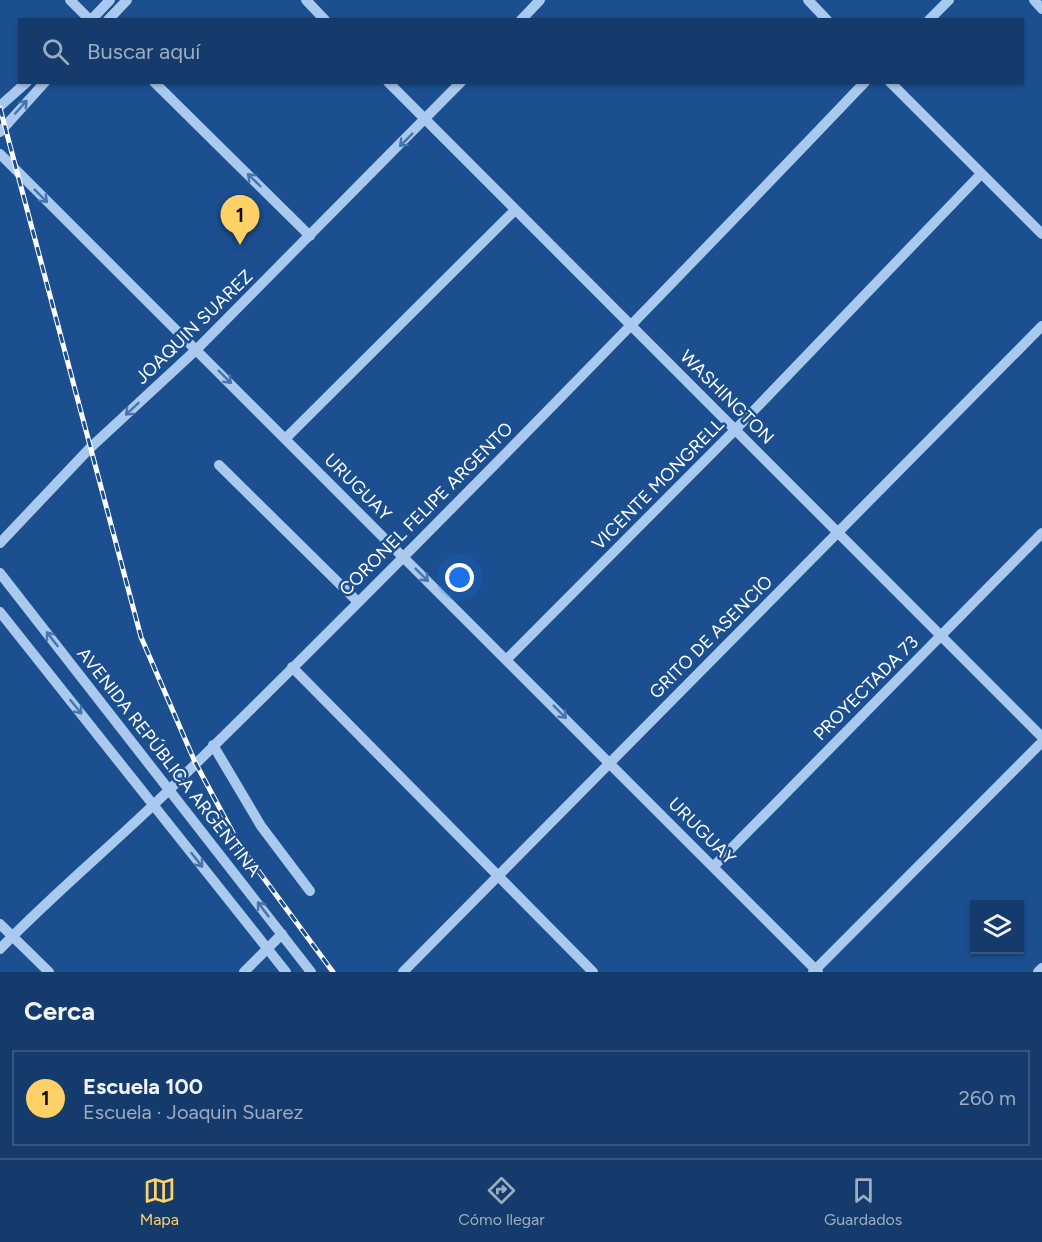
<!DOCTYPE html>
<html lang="es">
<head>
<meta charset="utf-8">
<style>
	body { margin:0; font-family:Figtree,sans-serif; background:#214673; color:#f1f3f6 }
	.controls { position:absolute; right:18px; bottom:18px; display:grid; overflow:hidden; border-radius:0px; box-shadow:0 2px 4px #0004 }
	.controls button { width:54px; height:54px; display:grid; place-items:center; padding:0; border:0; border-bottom:2px solid #33557e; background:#143b6b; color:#f1f3f6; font:30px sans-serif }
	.you { position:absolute; left:460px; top:578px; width:21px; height:21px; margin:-15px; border:4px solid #fff; border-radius:50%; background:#1a73e8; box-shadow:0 0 0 9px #1a73e833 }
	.badge { display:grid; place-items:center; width:39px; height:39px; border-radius:50%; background:#ffd166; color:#111; font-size:20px; font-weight:700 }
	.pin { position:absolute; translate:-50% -50px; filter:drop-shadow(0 2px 3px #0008) }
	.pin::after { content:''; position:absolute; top:32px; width:21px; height:18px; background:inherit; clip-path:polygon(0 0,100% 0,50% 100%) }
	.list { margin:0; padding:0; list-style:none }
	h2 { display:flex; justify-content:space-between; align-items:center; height:78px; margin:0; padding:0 24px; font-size:26px }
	h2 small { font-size:20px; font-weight:400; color:#9dadc1 }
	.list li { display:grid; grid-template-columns:39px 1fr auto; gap:18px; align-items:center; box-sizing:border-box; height:96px; margin:0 12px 12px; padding:0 12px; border:2px solid #33557e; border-radius:0px }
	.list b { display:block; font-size:22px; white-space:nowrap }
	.list p { margin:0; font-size:20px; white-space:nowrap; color:#9dadc1 }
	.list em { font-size:20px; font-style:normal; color:#9dadc1 }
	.icon { flex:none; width:33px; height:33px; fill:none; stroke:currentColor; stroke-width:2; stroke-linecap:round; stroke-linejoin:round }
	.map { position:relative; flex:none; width:1042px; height:972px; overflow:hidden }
	.search { position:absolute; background:#143b6b; box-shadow:0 2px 4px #0004; left:18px; right:18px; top:18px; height:66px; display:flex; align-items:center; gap:15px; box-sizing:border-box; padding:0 21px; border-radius:0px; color:#9dadc1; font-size:22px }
	.sheet { height:186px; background:#143b6b }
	nav { display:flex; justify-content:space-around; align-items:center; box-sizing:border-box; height:84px; border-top:2px solid #33557e; background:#143b6b; font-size:16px; color:#9dadc1 }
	nav a { display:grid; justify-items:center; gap:3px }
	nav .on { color:#ffd166 }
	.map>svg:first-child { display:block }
</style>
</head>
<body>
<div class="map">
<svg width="1042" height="972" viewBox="0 0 1042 972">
	<rect width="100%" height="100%" fill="#1b4f8f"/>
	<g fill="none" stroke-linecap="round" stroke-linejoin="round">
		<!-- minor -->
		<path stroke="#a9c9ee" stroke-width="10" d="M70 0 90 20
			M306 0 325 20
			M808 0 827 20
			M1034 0 1042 9
			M91 20 110 0
			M108 20 127 0
			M521 20 540 0
			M929 20 949 0
			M154 82 310 236
			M388 82 1042 737
			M890 82 1042 234
			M0 106 27 82
			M0 132 45 82
			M0 154 818 972
			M286 438 515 210
			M219 465 357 601
			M0 543 90 448 197 349 461 82
			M0 573 311 972
			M0 612 286 972
			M507 659 736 429 981 174
			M292 667 593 972
			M213 745 261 826 310 891
			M714 866 1042 533
			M0 924 49 972
			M0 949C54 893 115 843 170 789 406 558 637 321 865 82
			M244 972 282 934
			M403 972 1042 326
			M813 972 1042 742
			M1038 972 1042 968"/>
		<!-- rail casing -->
		<g stroke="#fff" stroke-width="5">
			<path id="rail" d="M0 108 141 637 195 762 240 846 333 972"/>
		</g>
		<!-- rail -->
		<use href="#rail" stroke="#1b4f8f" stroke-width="3" stroke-dasharray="9" stroke-linecap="butt"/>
	</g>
	<!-- one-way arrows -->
	<defs><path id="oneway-shaft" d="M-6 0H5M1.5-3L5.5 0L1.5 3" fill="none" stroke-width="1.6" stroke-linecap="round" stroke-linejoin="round" transform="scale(1.5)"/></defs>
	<g stroke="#4674ac">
		<use href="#oneway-shaft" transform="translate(21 107) rotate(-48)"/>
		<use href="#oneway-shaft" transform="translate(406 140) rotate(135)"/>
		<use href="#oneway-shaft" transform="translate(254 180) rotate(-136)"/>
		<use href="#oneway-shaft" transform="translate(41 196) rotate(45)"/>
		<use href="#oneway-shaft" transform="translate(225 377) rotate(45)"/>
		<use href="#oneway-shaft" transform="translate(132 409) rotate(137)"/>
		<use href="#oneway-shaft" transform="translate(422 575) rotate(45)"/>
		<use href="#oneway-shaft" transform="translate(52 639) rotate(-128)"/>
		<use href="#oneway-shaft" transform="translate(76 707) rotate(51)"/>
		<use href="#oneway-shaft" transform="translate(560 712) rotate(45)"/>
		<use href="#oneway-shaft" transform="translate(197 860) rotate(52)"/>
		<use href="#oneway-shaft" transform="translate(263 909) rotate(-127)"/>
	</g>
	<g text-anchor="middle" stroke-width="5" stroke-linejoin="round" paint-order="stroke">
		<!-- street labels -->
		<g font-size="18" fill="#fff" stroke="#1b4f8f">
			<text transform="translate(194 327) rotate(-44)" y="6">JOAQUIN SUAREZ</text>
			<text transform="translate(727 397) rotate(45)" y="6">WASHINGTON</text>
			<text transform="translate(658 484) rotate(-45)" y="6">VICENTE MONGRELL</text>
			<text transform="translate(358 487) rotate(45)" y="6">URUGUAY</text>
			<text transform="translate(426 509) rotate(-45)" y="6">CORONEL FELIPE ARGENTO</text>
			<text transform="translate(711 637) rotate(-45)" y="6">GRITO DE ASENCIO</text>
			<text transform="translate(866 688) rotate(-45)" y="6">PROYECTADA 73</text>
			<text transform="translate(169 762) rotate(52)" y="6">AVENIDA REPÚBLICA ARGENTINA</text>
			<text transform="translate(702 831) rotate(45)" y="6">URUGUAY</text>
		</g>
	</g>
</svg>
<div class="controls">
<button><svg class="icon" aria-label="layers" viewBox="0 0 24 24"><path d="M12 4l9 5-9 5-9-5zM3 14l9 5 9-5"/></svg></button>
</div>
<div class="you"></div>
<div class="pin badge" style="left:240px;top:245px">1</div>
<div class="search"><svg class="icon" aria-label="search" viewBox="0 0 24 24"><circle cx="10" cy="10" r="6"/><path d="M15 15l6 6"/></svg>Buscar aquí</div>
</div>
<section class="sheet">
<h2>Cerca<small></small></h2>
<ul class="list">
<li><span class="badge">1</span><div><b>Escuela 100</b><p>Escuela · Joaquin Suarez</p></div><em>260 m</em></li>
</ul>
</section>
<nav>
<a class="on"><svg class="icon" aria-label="map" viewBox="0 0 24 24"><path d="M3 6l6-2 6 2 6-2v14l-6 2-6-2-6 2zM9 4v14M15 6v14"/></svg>Mapa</a>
<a><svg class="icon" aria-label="directions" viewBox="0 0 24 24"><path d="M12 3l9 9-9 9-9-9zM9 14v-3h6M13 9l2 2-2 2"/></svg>Cómo llegar</a>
<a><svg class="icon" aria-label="saved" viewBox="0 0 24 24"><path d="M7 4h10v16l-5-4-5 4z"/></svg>Guardados</a>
</nav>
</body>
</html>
